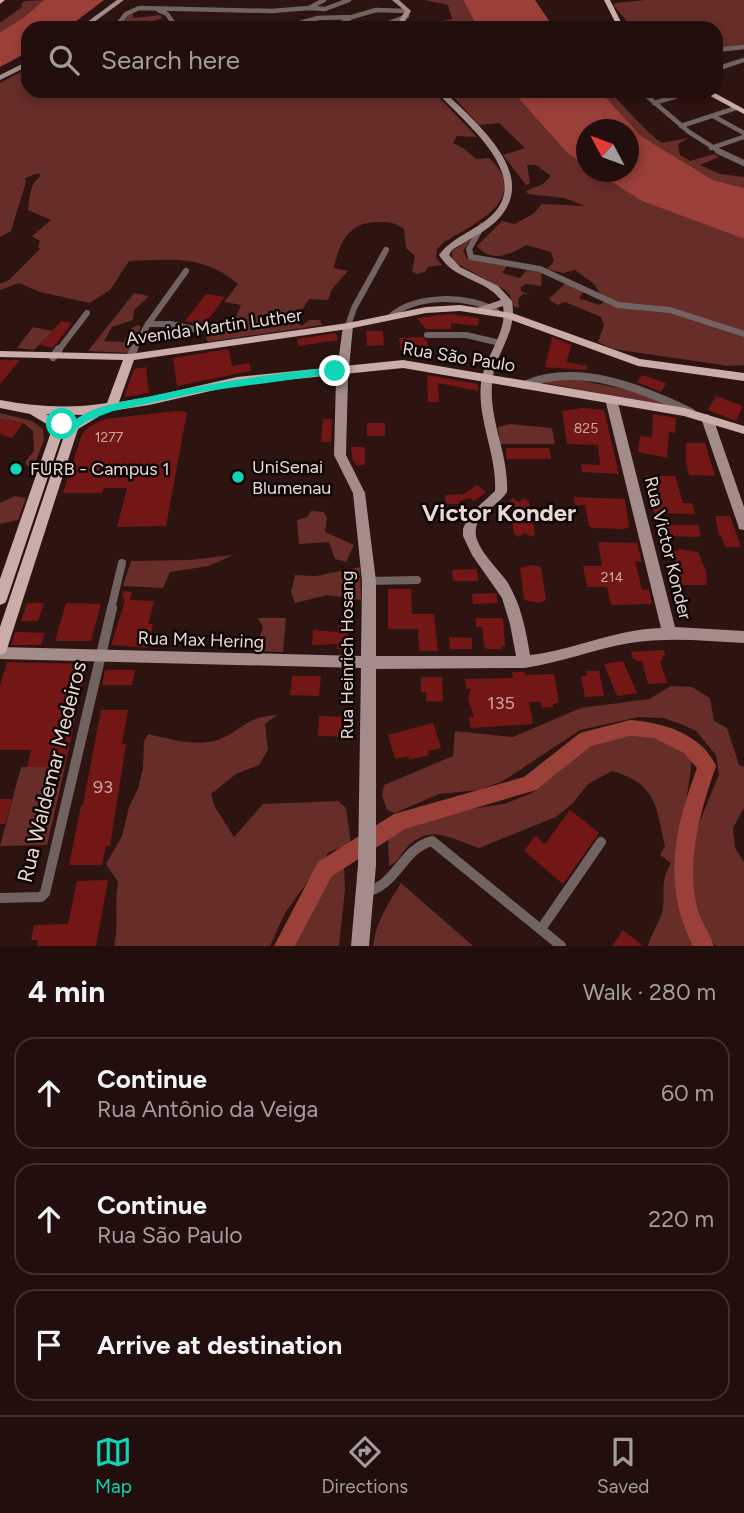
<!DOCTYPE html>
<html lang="en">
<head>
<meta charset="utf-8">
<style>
	body { margin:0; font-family:Figtree,sans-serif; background:#2e1d1b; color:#f1f3f6 }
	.compass { position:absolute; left:576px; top:119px; width:63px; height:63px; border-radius:50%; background:#220f0d; box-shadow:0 4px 10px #0003; rotate:311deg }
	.stop { position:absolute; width:21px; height:21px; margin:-16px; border:5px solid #0dd5b5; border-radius:50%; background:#fff }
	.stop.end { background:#0dd5b5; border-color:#fff; box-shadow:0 2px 7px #0008 }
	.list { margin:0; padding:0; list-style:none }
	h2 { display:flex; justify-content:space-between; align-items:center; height:91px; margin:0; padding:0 28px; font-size:30px }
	h2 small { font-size:23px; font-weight:400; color:#a29c9d }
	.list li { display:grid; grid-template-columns:46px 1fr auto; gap:21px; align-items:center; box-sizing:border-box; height:112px; margin:0 14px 14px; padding:0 14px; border:2px solid #3f2f2e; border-radius:21px }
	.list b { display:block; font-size:26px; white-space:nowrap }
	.list p { margin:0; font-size:23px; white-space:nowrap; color:#a29c9d }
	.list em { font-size:23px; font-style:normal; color:#a29c9d }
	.icon { flex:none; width:38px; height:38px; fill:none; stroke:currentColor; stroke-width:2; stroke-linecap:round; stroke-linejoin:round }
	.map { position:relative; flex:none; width:744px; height:946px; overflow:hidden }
	.search { position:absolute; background:#220f0d; box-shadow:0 4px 10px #0003; left:21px; right:21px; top:21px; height:77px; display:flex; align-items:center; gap:18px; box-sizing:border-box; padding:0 24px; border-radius:21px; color:#a29c9d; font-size:26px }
	.sheet { height:469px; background:#220f0d }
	nav { display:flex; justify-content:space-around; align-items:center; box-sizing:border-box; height:98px; border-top:2px solid #3f2f2e; background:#220f0d; font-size:19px; color:#a29c9d }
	nav a { display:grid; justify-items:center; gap:4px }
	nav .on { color:#0dd5b5 }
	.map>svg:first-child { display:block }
</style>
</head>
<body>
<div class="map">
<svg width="744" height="946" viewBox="0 0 744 946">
	<rect width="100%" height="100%" fill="#2d1411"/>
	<!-- green -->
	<path fill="#662d29" d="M44 0 23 18 0 32V23L22 7 21 4 25 1Z
		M425 0H463L478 28H420L417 25 452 19 448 5Z
		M646 0H744V46L716 48V28H624L621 23 626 20 613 5 615 3Z
		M132 12 134 18 161 15 162 18 154 21 167 24 163 28H120L121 22Z
		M28 68V91L434 92 477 137 457 136 453 143 463 148 476 159 489 158C532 198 476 223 444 242L437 249 436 258 442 265 428 267 425 272 416 274 412 271 415 256 406 248 404 229C394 222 389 222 377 222 349 222 339 243 334 268L348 271 332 289 328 300 309 299 295 321 302 326 309 320H320L322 325 208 342 205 334 212 325H232L241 305 224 302 238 284C201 254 174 260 129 261L110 290 90 303 40 292 19 283 0 290V284L9 280 40 249 38 247 40 241 32 236 51 220 28 210C30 197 29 184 41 176L38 173 25 178 26 182 11 231 0 237V83Z
		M448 91H512L568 154 586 165V172H596L643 201 744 239V365L729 366 613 349 598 342 604 325 601 317 565 302 557 305 549 299 567 282 585 290 579 298 599 305 605 301 594 284 575 270 563 273 547 269 554 261 551 252 526 245C511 255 490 263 477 246L502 221 515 224 533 214 542 204 585 206 564 198 528 194 526 191 543 184 551 176 536 165H527L530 183 526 185 503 155 525 148 499 123 479 125Z
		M600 91C606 91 611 92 615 97 631 114 643 129 662 143L688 138 678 144 680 155 690 161 714 154 719 157 700 165 720 174 744 177V188L713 180 641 136Z
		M472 237 463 251 467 258 507 266 502 273 520 278 527 270 542 272 541 286 526 284 521 287V291L529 295 523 294 518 299 519 308 513 306 510 295 505 290 452 261V251Z
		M134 293 149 296 134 310 133 320 112 327 104 341 124 342 129 330 137 325 141 327 128 353 88 351Z
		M33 327 53 331 34 350 17 348Z
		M558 376 633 391 671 406 538 382Z
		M0 413 32 421 43 429 44 440 34 466H27L25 462 34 451 33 431 23 423 0 419Z
		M510 424 552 428 555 444H500L498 427Z
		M15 496 26 498 18 520 0 524V503Z
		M311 511 323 512 327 517 325 532 354 545 346 562 335 559 329 542 299 544 297 520 307 517Z
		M233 555 209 566 170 572 163 588 123 586 131 561 190 560Z
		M360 567 361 600 327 595 295 603 291 592 295 575 316 576Z
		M258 618H286L283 652 255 651 263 627Z
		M671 686 692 687 710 698 714 721 727 728 739 765 744 767V808L733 828 735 848 744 862V946H716L705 933 691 895 690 846 719 774 716 755 696 731 681 724 663 718 639 717 580 730 503 781 479 790 439 794 395 813 387 810 382 795 384 785 453 756 455 731 513 737 581 708 649 699Z
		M277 715 265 724 268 750 259 765 236 774 211 794 215 807 234 837 263 804 338 801 346 808 351 844 329 852 285 913 270 946H114C119 929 114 903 118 882L106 864 122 836 129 807 138 789 143 768 144 741 148 734C171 739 196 747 218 740 244 730 244 717 277 715Z
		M644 734 674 745 692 759C685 827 662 882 697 946H648C651 933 662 918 663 908 665 887 660 883 671 863L660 855 665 846C656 806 657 784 612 771L588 784 573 803 556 817 479 848C450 838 427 822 404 851 398 858 398 862 389 866L388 837 421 822 471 809 504 804 532 793 583 749 612 736Z
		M21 767H65L47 845 0 846Z
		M344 865 345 889 339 946H295L335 868Z
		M401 883 473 946H373C376 922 389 902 401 883Z"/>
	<!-- water -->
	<path fill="#9b3f39" d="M44 0H104L67 28H28V52L0 67V32L23 18Z
		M463 0H535L554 28H478Z
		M512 91H600L641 136 713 180 744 188V239L642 201 596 172H628V130H586V165L568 154Z"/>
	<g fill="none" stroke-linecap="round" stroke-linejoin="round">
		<!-- river -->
		<path fill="#9b3f39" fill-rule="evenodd" d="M630 720C662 722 702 734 716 766 700 812 685 863 698 911 702 923 710 934 714 946H693C662 885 674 830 697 768L684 753 654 738 630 736 591 746 536 790 405 829 332 876 295 946H274L318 862 394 814 524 777 580 733Z"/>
	</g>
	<!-- building -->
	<path fill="#721716" d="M206 294 225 297 204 325 185 321Z
		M450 314 479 318 478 326 451 323V329H426L417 318Z
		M61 321 72 323 57 343 52 348 40 345Z
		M366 331H383L384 345 367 346Z
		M336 333 338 340 299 346 297 339Z
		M422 337 427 341 429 350 401 351 399 338Z
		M552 337 572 345 566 362 587 366 586 370 545 367Z
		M229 349 232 366 249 363 251 371 177 386 173 358Z
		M0 360H20L0 384Z
		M146 367 149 393 124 397 134 369Z
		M427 375 478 384V391L438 383 439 402H428Z
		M642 375 666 383 661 392 637 382Z
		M716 396 743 406 736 421 708 410Z
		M583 408 604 410 619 474 582 472 581 464 600 465 598 445 567 444 562 411Z
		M176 411 187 412 166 526 117 527 127 488H104L102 493H63L82 434 89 427 105 419Z
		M653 414 676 418 675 433 669 432 667 458 638 452 640 436 652 438Z
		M0 419 23 423 12 438 0 434Z
		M323 419H332L331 442H321Z
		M367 423H385V436H367Z
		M686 443H705L715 476 689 475 686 463Z
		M351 447H365V465H355V462H353Z
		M506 448H549L551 459H507Z
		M645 476H675L683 503H692L695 514 654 513Z
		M477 485 486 492 474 501 470 498 459 501 460 504H446L445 495 464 494Z
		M574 497 625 499 629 527 624 529 592 528 589 526 585 505H575Z
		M513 498 519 502 524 498 529 501 535 534 532 537 524 533 519 537 514 534 509 501Z
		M715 516H730L741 547H725L721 536 719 535Z
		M657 525H698L701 537 660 536Z
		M598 542 637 543 642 562 635 561 642 590H649L652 604 611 605 607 587H587L583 566H602Z
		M679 549 698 552 706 571 707 585H681L673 551H679Z
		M532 565 541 567 546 600 539 603 524 600 520 568Z
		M477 569 478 581H453L452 570Z
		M388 589H411L412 614H434L438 651H419L418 629H388Z
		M123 591 132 592 130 600 154 601 148 624H153L148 648 111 645 125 600 122 596Z
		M496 593 498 603 473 604 472 594Z
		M27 603H44L38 621H21Z
		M66 603 101 604 91 641H55Z
		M476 618H503L505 646H502V649H487L484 646 482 627H476Z
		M338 626H349L348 649H337V644L312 645 313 630 338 632Z
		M15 632H19L45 633 41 645H11Z
		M449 637 472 638V649H450Z
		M664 650 665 656H662L663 660 660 661 667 683 648 684 642 662 633 659 631 652Z
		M623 661 637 693 617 696 604 664Z
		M7 662 87 664 65 767H27L31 750H0V686Z
		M105 670H135L132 685H102Z
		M586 671H599L604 696 585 697 581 676H587Z
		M512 672H525V675L554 674 559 702 553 704V707L542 708 541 702H529L533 724 471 728 469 717H474L468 699 471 689H466L465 679 513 678Z
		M292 676H321L319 696 290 695Z
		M421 677H442L443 702 426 701V692H421Z
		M101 710H128L122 744H126L110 846H106L102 865H69L81 806 83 805Z
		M319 716 353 717 352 737 318 736Z
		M433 723 441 748 428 751 429 755 409 760 408 756 395 759 388 735Z
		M0 799H12L5 824H0Z
		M570 810 599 833 563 884 524 851 535 836 545 844Z
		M108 880 96 946H37L38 940H31L34 925 68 924 77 881Z
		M623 930 643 946H612Z"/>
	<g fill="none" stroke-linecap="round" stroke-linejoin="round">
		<!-- street-far3 -->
		<path stroke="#716361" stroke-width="4.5" d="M309 8 325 9 349 0
			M158 10 167 14 177 28
			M584 26 586 28
			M115 28 126 14 139 8 272 11 309 8 324 0
			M282 28 318 18 352 17 376 10 408 11
			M333 28 352 17
			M376 28 407 16
			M716 50 744 47
			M716 69 744 60
			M641 91 689 132 722 153
			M654 103 694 91
			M713 116 744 133
			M681 126 736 108
			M711 148 744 137"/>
		<!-- street-far2 -->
		<path stroke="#716361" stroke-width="6" d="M718 151 744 163
			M482 226 469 249 471 257 540 269 618 305 670 310 744 334
			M390 317C413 294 471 294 497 312
			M148 324H170L203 331
			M348 326 354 308 386 250
			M427 335H466L500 343
			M58 351 87 313
			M133 351 148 324 186 271"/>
		<!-- street-far1 -->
		<path stroke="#716361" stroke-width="8" d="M53 357 59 349
			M130 357 134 349
			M524 385C578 362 641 388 691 412
			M369 581 417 580
			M111 609 122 563"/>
		<!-- street -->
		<path stroke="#716361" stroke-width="10" d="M366 892C397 885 402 849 432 841L561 946
			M0 898 41 897 45 893 112 608
			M541 929 601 842"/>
		<!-- secondary -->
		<path fill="#a38c89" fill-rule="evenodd" d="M117 0H124L86 28H79Z
			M392 0H399L411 11 401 28H395L405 11Z
			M28 61V66L0 80V75Z
			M436 91H444C473 121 538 171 501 216 489 231 468 239 452 250L449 255 460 267 498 286 512 301C518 334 494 353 492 384 489 421 509 455 507 492 500 504 478 514 476 528 472 546 499 569 508 583 521 605 526 630 530 655 575 650 615 629 661 628L605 399 611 395 617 399 675 627 744 631V643C706 641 668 637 630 643 594 649 560 663 524 668L376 669V865L369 946H351L358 865 361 668 0 659V647L361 656 362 581 353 493 334 455 336 378 343 326 348 323 353 326 348 378 346 455 365 493 376 581V656H516L510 624 502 598 472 555 463 536V529L469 515 495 491C497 454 477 420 481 383 484 357 508 333 503 306L481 313 477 312V308L501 300C484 278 455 281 439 255 452 237 475 231 491 216 535 175 461 120 436 91Z
			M707 414 713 418 744 507V530L739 529 738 525 701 418Z"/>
		<!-- primary -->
		<path fill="#caaca8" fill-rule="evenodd" d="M0 0H5L0 4Z
			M604 0H610L624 28H618Z
			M701 91H711L744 109V114Z
			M460 305 512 313 640 359 744 373V381L638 366 506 318 460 311 426 313 348 329 134 360 119 402 149 397 237 377 403 360 685 408 744 426V434L684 416 403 368 237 385 149 405 99 413 98 417 78 429 7 649 5 653 0 655V627L67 427 84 415 46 414 59 421 63 432 7 599 5 603 0 605V579L51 432 50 426 30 414 0 408V400C36 407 71 409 107 403L123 360 0 357V351L130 354 348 323 426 307Z"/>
	</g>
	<!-- route -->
	<path fill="#0dd5b5" d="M335 367 338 368V373L201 392 113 411 87 421 73 431 56 424 62 420 71 423C91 406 121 402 147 397 209 383 271 374 335 367Z"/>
	<!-- markers -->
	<g fill="#0dd5b5" stroke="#0d0404" stroke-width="2.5">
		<circle cx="16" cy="469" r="7"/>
		<circle cx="238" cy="477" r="7"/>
	</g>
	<g text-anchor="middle" stroke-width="5" stroke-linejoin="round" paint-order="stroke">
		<!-- number labels -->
		<g font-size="14" fill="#cba7a4">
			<text x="586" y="433">825</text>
			<text x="109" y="442">1277</text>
			<text x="612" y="582">214</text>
		</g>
		<!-- street labels -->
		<g font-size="18" fill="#e9d7d4" stroke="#0d0404">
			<text transform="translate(214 327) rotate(-8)" y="6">Avenida Martin Luther</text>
			<text transform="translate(459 357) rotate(9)" y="6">Rua São Paulo</text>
			<text transform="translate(668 548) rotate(76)" y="6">Rua Victor Konder</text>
			<text transform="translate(201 640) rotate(2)" y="6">Rua Max Hering</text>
			<text transform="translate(347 655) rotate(-90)" y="6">Rua Heinrich Hosang</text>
		</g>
		<!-- poi labels -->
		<g font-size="18" fill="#e9d7d4" stroke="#0d0404" text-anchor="start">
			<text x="252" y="473">UniSenai<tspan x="252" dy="21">Blumenau</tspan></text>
			<text x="30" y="475">FURB - Campus 1</text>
		</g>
		<!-- near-number labels -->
		<g font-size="18" fill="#cba7a4">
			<text x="501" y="709">135</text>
			<text x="103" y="793">93</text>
		</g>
		<!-- near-street labels -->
		<g font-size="21" fill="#e9d7d4" stroke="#0d0404">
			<text transform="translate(52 772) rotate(-76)" y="7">Rua Waldemar Medeiros</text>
		</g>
		<!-- district labels -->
		<g font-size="24" font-weight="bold" fill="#e9d7d4" stroke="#0d0404">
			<text x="499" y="521">Victor Konder</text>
		</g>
	</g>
</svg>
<svg class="compass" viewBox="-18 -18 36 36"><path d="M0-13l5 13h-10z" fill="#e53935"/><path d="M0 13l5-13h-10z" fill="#a29c9d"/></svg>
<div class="stop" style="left:62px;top:424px"></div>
<div class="stop end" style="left:335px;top:371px"></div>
<div class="search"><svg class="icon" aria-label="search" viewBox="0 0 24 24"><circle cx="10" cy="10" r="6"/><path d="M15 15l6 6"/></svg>Search here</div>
</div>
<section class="sheet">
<h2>4 min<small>Walk · 280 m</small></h2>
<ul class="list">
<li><svg class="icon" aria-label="ahead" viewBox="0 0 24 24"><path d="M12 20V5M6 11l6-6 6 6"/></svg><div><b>Continue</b><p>Rua Antônio da Veiga</p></div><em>60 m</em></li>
<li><svg class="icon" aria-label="ahead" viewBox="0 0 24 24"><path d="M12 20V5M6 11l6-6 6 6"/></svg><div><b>Continue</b><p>Rua São Paulo</p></div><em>220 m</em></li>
<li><svg class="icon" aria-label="arrive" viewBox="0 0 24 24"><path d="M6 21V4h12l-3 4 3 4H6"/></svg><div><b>Arrive at destination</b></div></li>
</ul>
</section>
<nav>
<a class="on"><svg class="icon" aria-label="map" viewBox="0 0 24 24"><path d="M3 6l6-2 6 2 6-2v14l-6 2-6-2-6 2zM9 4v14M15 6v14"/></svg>Map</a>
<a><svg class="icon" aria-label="directions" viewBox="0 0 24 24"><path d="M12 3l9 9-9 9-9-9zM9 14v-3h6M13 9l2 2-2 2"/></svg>Directions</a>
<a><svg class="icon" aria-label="saved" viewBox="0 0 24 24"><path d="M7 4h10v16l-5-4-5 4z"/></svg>Saved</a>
</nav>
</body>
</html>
